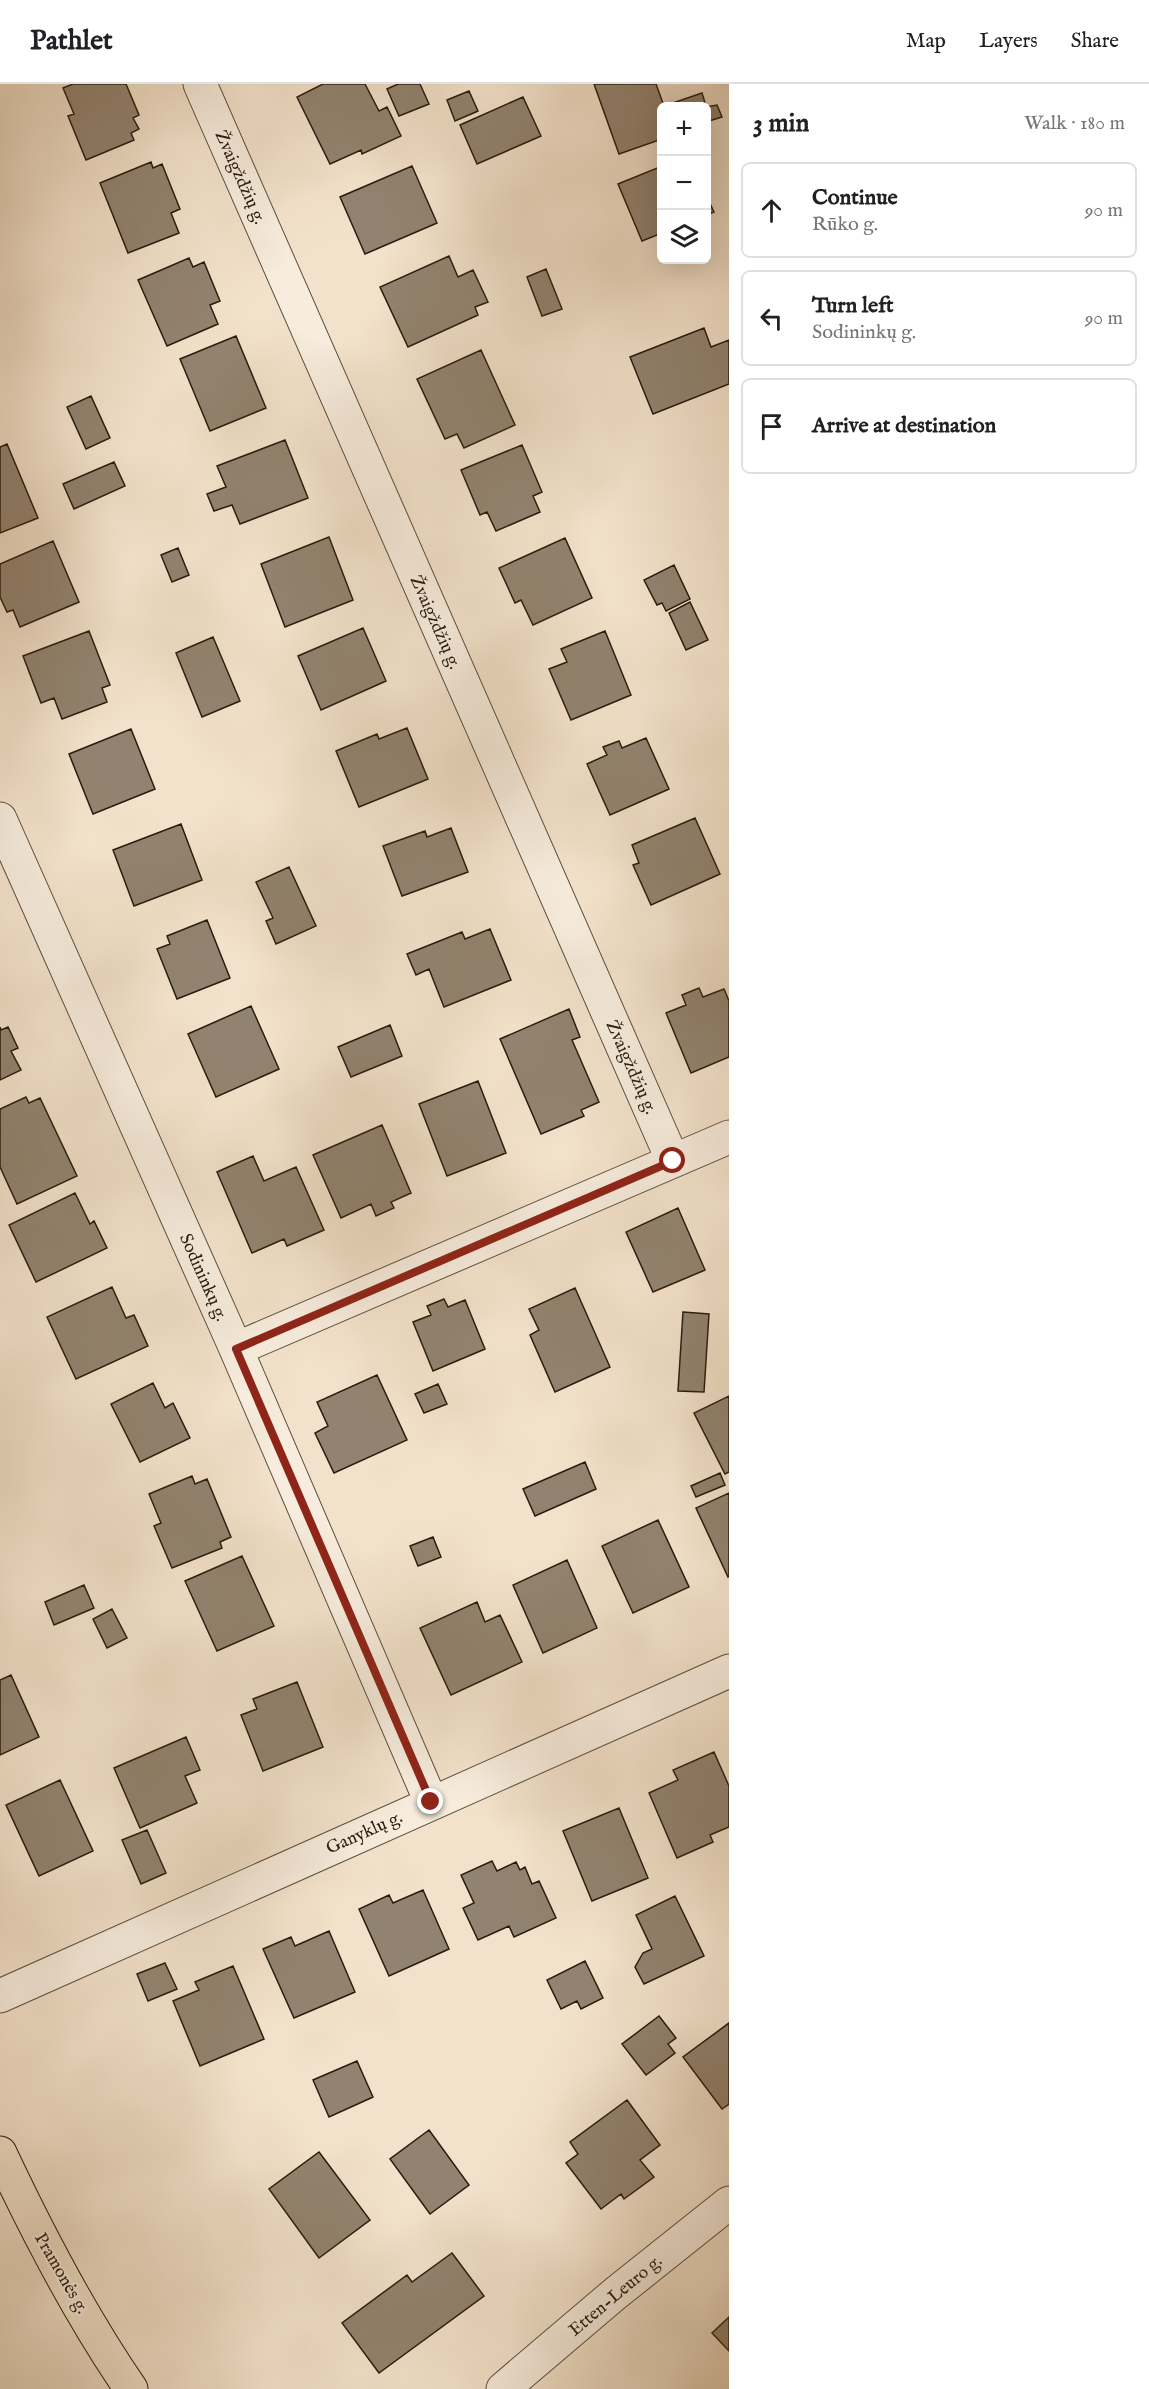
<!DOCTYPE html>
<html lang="en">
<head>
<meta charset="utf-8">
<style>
	body { margin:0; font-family:"IM FELL English",serif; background:#f2f2f2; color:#202124 }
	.controls { position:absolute; right:18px; top:18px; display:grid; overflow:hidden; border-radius:9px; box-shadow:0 6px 24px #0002 }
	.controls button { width:54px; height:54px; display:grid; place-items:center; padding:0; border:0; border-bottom:2px solid #e0e0e0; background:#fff; color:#202124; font:30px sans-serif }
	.stop { position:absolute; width:18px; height:18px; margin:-14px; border:4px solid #8f2418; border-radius:50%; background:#fff }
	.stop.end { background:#8f2418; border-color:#fff; box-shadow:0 2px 6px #0008 }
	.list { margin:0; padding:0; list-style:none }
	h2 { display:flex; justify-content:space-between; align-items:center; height:78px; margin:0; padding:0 24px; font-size:26px }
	h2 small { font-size:20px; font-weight:400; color:#757577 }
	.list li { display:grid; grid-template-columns:39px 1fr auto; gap:18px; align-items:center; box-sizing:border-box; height:96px; margin:0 12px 12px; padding:0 12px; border:2px solid #e0e0e0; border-radius:9px }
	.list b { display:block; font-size:22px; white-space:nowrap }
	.list p { margin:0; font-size:20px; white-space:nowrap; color:#757577 }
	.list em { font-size:20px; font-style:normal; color:#757577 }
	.icon { flex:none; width:33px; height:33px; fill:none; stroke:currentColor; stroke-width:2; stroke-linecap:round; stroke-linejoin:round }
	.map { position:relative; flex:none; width:729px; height:2305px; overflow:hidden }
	header { display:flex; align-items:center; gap:36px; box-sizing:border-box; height:84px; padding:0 30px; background:#fff; border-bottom:2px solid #e0e0e0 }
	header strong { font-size:28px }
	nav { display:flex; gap:33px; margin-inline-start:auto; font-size:21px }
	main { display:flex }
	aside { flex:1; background:#fff }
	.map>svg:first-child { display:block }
</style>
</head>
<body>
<header>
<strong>Pathlet</strong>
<nav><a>Map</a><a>Layers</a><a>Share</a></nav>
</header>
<main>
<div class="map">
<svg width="729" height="2305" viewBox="0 0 729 2305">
	<rect width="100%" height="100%" fill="#f3e2cb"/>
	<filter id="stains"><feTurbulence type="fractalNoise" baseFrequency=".00333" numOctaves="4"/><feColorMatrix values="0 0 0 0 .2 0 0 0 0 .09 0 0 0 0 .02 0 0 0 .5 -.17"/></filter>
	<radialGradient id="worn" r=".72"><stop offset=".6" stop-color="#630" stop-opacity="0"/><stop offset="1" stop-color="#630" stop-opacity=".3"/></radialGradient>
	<!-- building -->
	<path fill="#928370" stroke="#281c0e" stroke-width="1.5" d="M73 0H126L139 31 133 34 139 45 131 49 134 56 86 76 68 32 74 30 63 4Z
		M323 0H365L379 27 387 23 401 52 362 70 361 66 330 80 297 13Z
		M398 0H420L429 20 399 32 387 5Z
		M594 0H656L664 22 702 9 706 22H662V55L619 70Z
		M469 7 478 27 455 37 447 16Z
		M523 13 541 52 477 80 460 41Z
		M717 21 722 33 706 38V23Z
		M151 78 153 84 162 80 180 125 171 129 179 149 128 169 100 99Z
		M412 82 437 139 365 170 340 113Z
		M662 82V149L642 157 618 100Z
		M706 111 714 128 706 131Z
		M449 172 458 193 473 186 488 218 475 223 478 231 408 263 380 203Z
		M189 174 193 183 204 178 220 217 210 221 218 240 167 262 138 196Z
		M546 185 562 225 542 232 527 193Z
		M704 244 711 263 729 256V300L653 330 630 273Z
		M236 252 266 324 210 347 180 275Z
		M481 266 515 341 464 364 457 350 445 355 417 295Z
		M91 312 110 354 86 365 67 323Z
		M285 356 308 414 240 440 232 421 214 427 207 410 226 403 217 382Z
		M7 360 38 434 0 449V363Z
		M522 361 542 408 533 412 540 428 496 447 487 428 480 431 461 386Z
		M114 378 125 402 74 425 63 400Z
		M329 453 353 516 285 543 261 480Z
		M565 454 592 514 533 541 521 516 515 519 499 484Z
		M53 457 79 518 20 543 13 526 7 528 0 513V480Z
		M178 464 189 491 172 498 161 471Z
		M674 481 690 515 666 527 662 519 657 521 644 496Z
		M690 518 708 556 686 566 669 529Z
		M363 544 386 597 321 626 298 572Z
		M89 547 110 601 102 604 107 618 62 635 54 614 41 619 23 572Z
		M605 547 631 611 571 636 549 585 567 578 561 565Z
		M213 553 240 617 202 633 176 569Z
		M407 644 428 695 359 723 336 667 377 650 379 655Z
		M131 645 155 705 93 730 69 670Z
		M646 654 669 705 610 731 587 680 607 671 603 663 619 657 622 664Z
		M695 734 720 790 651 821 633 781 639 779 632 761Z
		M181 740 202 796 134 822 113 766Z
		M451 744 468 788 402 812 383 762 425 747 427 753Z
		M289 783 316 842 276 860 266 837 273 834 256 798Z
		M207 836 230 894 177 915 157 865 170 860 167 852Z
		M490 845 511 896 444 923 429 885 416 891 407 870 462 848 465 855Z
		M699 904 703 913 724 905 729 917V973L691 989 666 929 686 921 682 911Z
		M251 922 279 985 216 1013 188 950Z
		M569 925 580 953 572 956 599 1018 581 1026 584 1032 541 1050 500 955Z
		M390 941 402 972 351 993 338 963Z
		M0 943 1 946 8 943 18 964 11 967 21 986 0 996Z
		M478 997 506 1069 447 1092 419 1020Z
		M26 1013 29 1019 40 1014 77 1092 17 1120 0 1083V1025Z
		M382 1041 411 1109 391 1118 394 1124 376 1132 371 1120 341 1134 313 1071Z
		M253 1072 264 1097 296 1083 324 1146 287 1162 284 1155 252 1169 217 1088Z
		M75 1109 90 1140 94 1137 107 1164 36 1198 9 1141Z
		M678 1124 705 1186 653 1208 626 1148Z
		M112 1203 126 1234 134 1231 148 1262 76 1295 47 1233Z
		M575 1204 610 1283 555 1308 530 1251 539 1246 529 1225Z
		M444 1215 448 1223 465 1216 485 1265 433 1287 413 1238 431 1231 427 1222Z
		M683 1228 709 1230 704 1308 678 1307Z
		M377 1291 407 1356 334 1389 315 1349 328 1342 317 1318Z
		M153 1299 165 1324 173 1319 190 1354 140 1378 111 1320Z
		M438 1300 447 1320 424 1329 415 1310Z
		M729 1312V1388L725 1390 694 1329Z
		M585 1378 596 1405 535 1432 523 1405Z
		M720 1389 725 1401 696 1413 691 1402Z
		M192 1392 195 1400 207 1395 231 1453 220 1458 222 1464 172 1484 154 1442 161 1439 149 1410Z
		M729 1409V1492L728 1493 696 1424Z
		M658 1436 689 1503 633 1529 602 1462Z
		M433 1453 441 1473 418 1482 410 1462Z
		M242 1472 274 1542 217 1567 185 1497Z
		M567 1476 597 1544 543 1569 513 1501Z
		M84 1501 94 1524 54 1541 45 1518Z
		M477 1518 485 1538 500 1531 522 1578 451 1611 420 1544Z
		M112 1525 127 1554 107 1564 93 1535Z
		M11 1591 39 1653 0 1671V1596Z
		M297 1598 323 1663 263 1687 241 1631 257 1625 253 1615Z
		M186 1653 200 1686 185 1692 197 1719 140 1744 114 1684Z
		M714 1668 729 1702V1743L710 1751 713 1758 677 1774 649 1709 678 1696 673 1686Z
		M60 1696 93 1767 39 1792 6 1721Z
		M619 1724 648 1794 592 1817 563 1747Z
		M147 1746 166 1789 141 1800 122 1756Z
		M492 1777 497 1787 516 1778 520 1786 525 1783 532 1800 539 1797 556 1834 514 1853 509 1842 478 1856 463 1824 474 1819 461 1791Z
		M423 1806 449 1865 389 1892 359 1825 389 1811 393 1819Z
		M675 1812 704 1872 644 1900 635 1883 643 1869 652 1865 636 1831Z
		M329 1847 355 1908 294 1934 263 1865 291 1853 295 1862Z
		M585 1877 603 1914 581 1925 577 1917 561 1925 547 1896Z
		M165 1879 177 1905 148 1917 137 1890Z
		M233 1882 264 1955 200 1982 173 1917 199 1906 195 1898Z
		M659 1932 676 1954 668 1960 675 1969 646 1991 622 1960Z
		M729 1939V2020L722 2025 683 1973Z
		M357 1977 373 2013 329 2033 313 1996Z
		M627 2016 660 2061 640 2076 654 2093 624 2115 621 2110 601 2125 566 2079 578 2070 570 2058Z
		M429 2046 469 2101 430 2130 390 2075Z
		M319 2068 370 2136 319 2174 269 2105Z
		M452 2169 484 2212 379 2289 342 2239 407 2191 412 2198Z
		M729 2233V2267L712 2249Z"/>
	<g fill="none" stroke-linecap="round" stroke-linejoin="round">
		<!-- minor casing -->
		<g stroke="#5b4e3d" stroke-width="35">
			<path id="minor" d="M200 0 673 1077
				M0 735 236 1265 431 1718
				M236 1265 729 1053
				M0 1912 729 1587
				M503 2305 616 2209 729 2119"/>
		</g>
		<!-- major casing -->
		<g stroke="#281c0e" stroke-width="35">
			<path id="major" d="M0 2069C38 2150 80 2231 131 2305"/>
		</g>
		<!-- minor -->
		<use href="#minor" stroke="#f7ecdd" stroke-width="33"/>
		<!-- major -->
		<use href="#major" stroke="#f3e2cb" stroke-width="33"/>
	</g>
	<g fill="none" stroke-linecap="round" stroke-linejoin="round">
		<!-- route -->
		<path stroke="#8f2418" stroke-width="8" d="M431 1718 236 1265 673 1077"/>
	</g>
	<g text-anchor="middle" stroke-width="4.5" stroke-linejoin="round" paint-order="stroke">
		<!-- street labels -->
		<g font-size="18" fill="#281c0e" stroke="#f7ecdd">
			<text transform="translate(241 93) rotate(66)" y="6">Žvaigždžių g.</text>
			<text transform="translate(436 538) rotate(66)" y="6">Žvaigždžių g.</text>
			<text transform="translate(632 983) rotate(66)" y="6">Žvaigždžių g.</text>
			<text transform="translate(204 1193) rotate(66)" y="6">Sodininkų g.</text>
			<text transform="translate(364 1748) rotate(-24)" y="6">Ganyklų g.</text>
			<text transform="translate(62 2189) rotate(60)" y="6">Pramonės g.</text>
			<text transform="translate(615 2211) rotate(-40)" y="6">Etten-Leuro g.</text>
		</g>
	</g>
	<rect width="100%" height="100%" filter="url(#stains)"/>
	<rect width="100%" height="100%" fill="url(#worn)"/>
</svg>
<div class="controls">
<button>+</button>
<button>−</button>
<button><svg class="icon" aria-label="layers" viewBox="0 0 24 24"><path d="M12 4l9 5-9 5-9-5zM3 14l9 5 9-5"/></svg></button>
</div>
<div class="stop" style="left:673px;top:1077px"></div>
<div class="stop end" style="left:431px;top:1718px"></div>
</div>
<aside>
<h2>3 min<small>Walk · 180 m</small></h2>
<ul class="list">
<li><svg class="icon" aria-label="ahead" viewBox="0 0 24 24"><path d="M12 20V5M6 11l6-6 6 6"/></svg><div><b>Continue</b><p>Rūko g.</p></div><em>90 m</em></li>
<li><svg class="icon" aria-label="left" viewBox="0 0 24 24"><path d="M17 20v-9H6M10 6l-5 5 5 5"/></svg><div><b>Turn left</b><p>Sodininkų g.</p></div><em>90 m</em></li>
<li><svg class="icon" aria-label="arrive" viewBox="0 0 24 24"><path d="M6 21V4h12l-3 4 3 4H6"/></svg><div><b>Arrive at destination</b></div></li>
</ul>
</aside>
</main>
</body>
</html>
